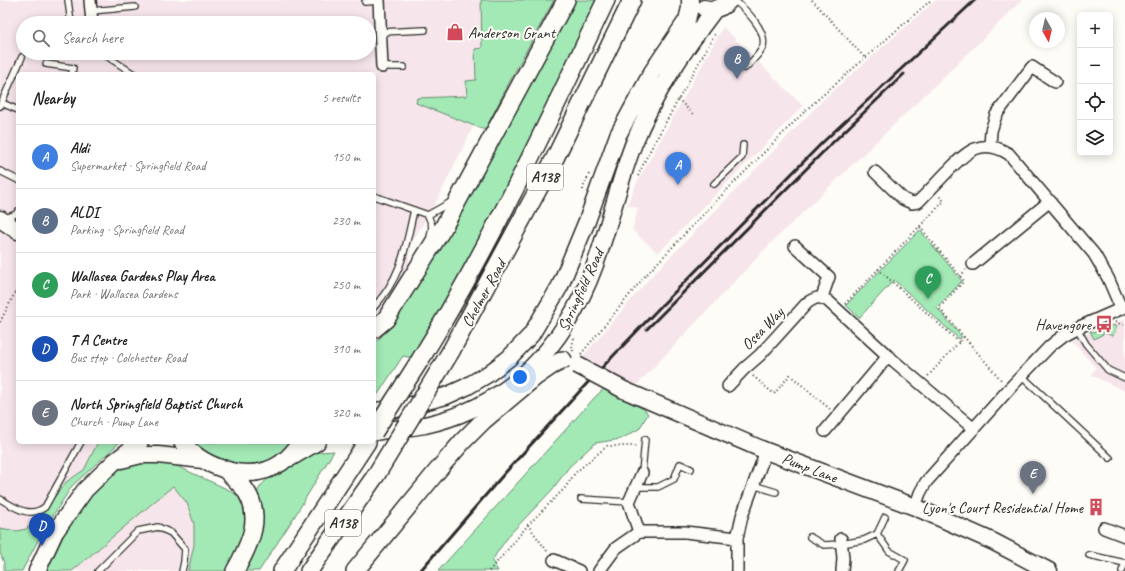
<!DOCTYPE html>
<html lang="en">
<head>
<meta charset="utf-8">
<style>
	body { margin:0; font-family:Caveat,sans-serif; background:#f6f6f6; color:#222 }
	.controls { position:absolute; right:12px; top:12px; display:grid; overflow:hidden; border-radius:6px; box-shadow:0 2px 10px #0003 }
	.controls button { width:36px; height:36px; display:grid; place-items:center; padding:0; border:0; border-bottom:1px solid #e0e0e0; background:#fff; color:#222; font:20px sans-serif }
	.compass { position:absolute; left:1029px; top:12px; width:36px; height:36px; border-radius:50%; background:#fff; box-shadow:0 2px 10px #0003; rotate:172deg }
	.you { position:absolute; left:520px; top:377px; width:14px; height:14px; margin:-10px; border:3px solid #fff; border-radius:50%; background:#1a73e8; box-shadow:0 0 0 6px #1a73e833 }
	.badge { display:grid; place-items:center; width:26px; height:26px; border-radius:50%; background:#d1495b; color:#fff; font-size:13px; font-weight:700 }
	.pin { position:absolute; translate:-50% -33px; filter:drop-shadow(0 1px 2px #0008) }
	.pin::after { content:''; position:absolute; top:21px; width:14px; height:12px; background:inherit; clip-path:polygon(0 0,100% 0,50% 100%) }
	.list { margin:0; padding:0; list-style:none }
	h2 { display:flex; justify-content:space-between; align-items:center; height:52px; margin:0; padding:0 16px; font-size:17px }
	h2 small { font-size:13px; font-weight:400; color:#767676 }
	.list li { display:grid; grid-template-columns:26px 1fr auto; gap:12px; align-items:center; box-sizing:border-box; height:64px; padding:0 16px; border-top:1px solid #e0e0e0 }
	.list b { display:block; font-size:15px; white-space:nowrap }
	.list p { margin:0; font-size:13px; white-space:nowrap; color:#767676 }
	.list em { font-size:13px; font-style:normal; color:#767676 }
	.icon { flex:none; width:22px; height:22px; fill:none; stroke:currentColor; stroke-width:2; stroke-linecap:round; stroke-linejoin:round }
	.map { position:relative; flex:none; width:1125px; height:571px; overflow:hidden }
	.search { position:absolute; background:#fff; box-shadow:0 2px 10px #0003; left:16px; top:16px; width:360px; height:44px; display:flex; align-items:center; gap:10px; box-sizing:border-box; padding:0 14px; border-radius:22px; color:#767676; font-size:15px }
	.panel { position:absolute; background:#fff; box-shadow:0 2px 10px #0003; left:16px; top:72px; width:360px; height:372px; border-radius:6px }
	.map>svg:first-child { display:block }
</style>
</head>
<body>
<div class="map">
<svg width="1125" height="571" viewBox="0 0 1125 571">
	<rect width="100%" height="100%" fill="#fdfcf7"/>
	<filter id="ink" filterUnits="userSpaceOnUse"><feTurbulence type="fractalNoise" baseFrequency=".025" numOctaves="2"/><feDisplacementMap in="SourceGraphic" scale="8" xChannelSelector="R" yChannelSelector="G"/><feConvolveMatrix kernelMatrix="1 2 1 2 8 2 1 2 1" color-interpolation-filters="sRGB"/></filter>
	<g filter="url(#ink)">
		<!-- built -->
		<path fill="#f6e5ea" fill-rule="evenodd" d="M0 0H481L482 48 475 49 476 81 467 96 417 98 416 103 474 125 435 204 410 245 408 271 389 304 374 321V74H18V442H98L84 470 66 482 17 546 0 535ZM23 23H369V53H23Z
			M936 0H1022L961 60 771 243 634 388 580 360 648 280 825 98Z
			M723 27 803 106 658 253 632 230 638 208 627 205 638 181Z
			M1125 319V391L1091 375 1096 368 1072 341 1092 331 1095 332Z
			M173 486 187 503 194 524V545L188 571H72Z"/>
		<!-- green -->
		<path fill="#a3e9b6" stroke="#678a70" d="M481 0H554L514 73 485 130 416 103 417 98 467 96 466 81 476 80 475 49 482 48Z
			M576 0H597L537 128 458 278 413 358 403 356 374 400V343L381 337 397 317Z
			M920 230 962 281 937 308 962 337 959 339 894 280 859 318 846 305Z
			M1112 325 1117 327 1113 336 1105 333 1094 339 1090 331 1095 332Z
			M606 387 621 394 629 402 644 409 648 414 639 429 621 439 595 443 569 467 552 490 511 533 498 551 492 561 498 571H438L596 396Z
			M98 442H120L72 486 43 531 22 571H4V563L0 553V528L17 531 26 529 36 521 66 482 84 470Z
			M194 442H290C269 468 248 470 218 457 209 453 200 449 194 442Z
			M334 451 293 519 259 571H242L258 499C257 494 257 491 260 487 267 476 303 456 316 453 321 451 328 452 334 451Z
			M168 462 229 490 243 499 247 510 246 534 228 571H188L194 545V524L187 503 173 486 72 571H47C62 536 91 474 131 463 141 460 157 462 168 462Z"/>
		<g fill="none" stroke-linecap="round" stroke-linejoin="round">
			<!-- lane casing -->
			<g stroke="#2b2b2b" stroke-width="8">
				<path id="lane" d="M68 0 71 23
					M734 0C745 9 767 30 763 46 760 55 751 62 745 68
					M365 2 379 1
					M91 11 135 7
					M381 32 425 30
					M108 57 134 74
					M46 64 73 68 72 74
					M382 67H404
					M2 103 18 110
					M0 106 22 57
					M0 171 18 180
					M714 184 742 157 743 145
					M374 196 428 215 451 202
					M428 215 432 226 430 238
					M8 217 16 214 18 211
					M374 307C402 276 405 249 414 210
					M1077 328 1086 344 1108 370 1125 378
					M1022 376 1110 458
					M642 473 645 439
					M753 485 776 492
					M636 487H658L674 479 680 464 691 469
					M0 499C15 507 29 519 45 507L81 442
					M581 499 629 502
					M877 534 889 551 905 560 899 571
					M810 537 824 545 841 544 864 540 877 534 885 517
					M1089 555 1125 563
					M98 571 138 531 158 527 171 533 185 549 184 562 182 571
					M1122 571 1125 563"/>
			</g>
			<!-- street casing -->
			<g stroke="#2b2b2b" stroke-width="14">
				<path id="street" d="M90 0 92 23
					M379 0 382 67
					M990 146 991 131 996 115 1032 67 1055 82
					M875 172 903 199 912 203 918 202 922 198C931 189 939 180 948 171 967 151 982 137 1009 154L1094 254 1108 278 1121 308
					M795 246 829 277 822 297
					M973 264 1050 201
					M728 386 744 369 760 355 807 303C816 297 819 296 828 301L888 356 974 429
					M825 431 888 356
					M915 507 920 493 926 482 1009 389 1050 346 1064 335 1077 328 1125 307
					M1104 528 1125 536
					M639 532 629 502 642 473
					M841 539 843 558 842 571
					M554 560 579 571
					M599 571 616 548 639 532H685L737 538
					M737 571V538L742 516 766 451"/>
			</g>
			<!-- secondary casing -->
			<g stroke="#2b2b2b" stroke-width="19">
				<path id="secondary" d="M704 8C714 11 723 8 730 0
					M0 219 18 231
					M624 390 766 451 915 507 994 542 1049 571
					M374 411 396 409 446 396 466 387 488 374 509 358 531 335 560 286 587 221 618 135 652 72 687 20 690 8V0
					M374 432C391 429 408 428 425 425 519 404 575 333 602 244 613 211 621 176 634 143 654 94 683 51 715 9
					M182 442C205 469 250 484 281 463 288 458 295 451 299 442
					M290 458 317 442
					M121 460 141 455H158L203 460
					M37 571 55 532 85 490 115 461 140 442"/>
			</g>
			<!-- primary casing -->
			<g stroke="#2b2b2b" stroke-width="20">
				<path id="primary" d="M374 329 386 319 443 228 566 0
					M451 351 555 158 632 0
					M420 360C491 245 548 122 606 0
					M225 469C231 475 237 481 243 487 265 515 250 544 235 571
					M282 571 367 442
					M309 571 376 475
					M355 571 443 464 463 441 484 420 535 377 551 366 563 360"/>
			</g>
			<!-- path -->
			<path stroke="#2b2b2b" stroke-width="2" stroke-dasharray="1 3" stroke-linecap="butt" d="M812 0 865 58
				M678 99 695 116
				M638 176 647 156 716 32
				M583 190V188L589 174
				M920 227 964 281 939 308 1002 381
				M878 269 959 342
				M960 276 966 270
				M845 304 944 201 938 195
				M0 322 18 287
				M1115 322 1125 326
				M573 351 572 346 574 338
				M581 354 645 276 717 200 807 109 931 0
				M753 376 774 394 790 375 831 410
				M928 376 964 337
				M547 551 528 525 565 488 575 473 607 446H637
				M489 571 504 554 528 525"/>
			<!-- lane -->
			<use href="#lane" stroke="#fdfcf7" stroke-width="5.5"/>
			<!-- street -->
			<use href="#street" stroke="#fdfcf7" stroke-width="11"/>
			<!-- secondary -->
			<use href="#secondary" stroke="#fdfcf7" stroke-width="16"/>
			<!-- primary -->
			<use href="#primary" stroke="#fdfcf7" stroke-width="17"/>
			<!-- rail -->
			<path stroke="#2b2b2b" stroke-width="3" d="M647 329 829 146 904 74
				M420 571 504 474 591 379 662 305 823 142 975 0"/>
			<!-- secondary-bridge casing -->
			<g stroke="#2b2b2b" stroke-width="19" stroke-linecap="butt">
				<path id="secondary-bridge" d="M577 365 624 390"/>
			</g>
			<!-- primary-bridge casing -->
			<g stroke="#2b2b2b" stroke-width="20" stroke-linecap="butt">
				<path id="primary-bridge" d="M374 432 420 360
					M376 475 451 351"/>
			</g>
			<!-- secondary-bridge -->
			<use href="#secondary-bridge" stroke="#fdfcf7" stroke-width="16"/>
			<!-- primary-bridge -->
			<use href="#primary-bridge" stroke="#fdfcf7" stroke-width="17"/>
		</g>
	</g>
	<!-- icons -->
	<defs>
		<g id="shop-bare" transform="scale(1.38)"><path d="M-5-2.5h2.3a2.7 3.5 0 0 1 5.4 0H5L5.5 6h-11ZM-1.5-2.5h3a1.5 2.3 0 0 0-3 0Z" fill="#d1495b" stroke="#fdfcf7" stroke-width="2.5" paint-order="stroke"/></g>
		<g id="bus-bare" transform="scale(1.38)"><path d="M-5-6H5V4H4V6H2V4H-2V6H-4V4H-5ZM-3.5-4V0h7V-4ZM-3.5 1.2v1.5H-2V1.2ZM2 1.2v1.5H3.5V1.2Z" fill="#d1495b" stroke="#fdfcf7" stroke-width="2.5" paint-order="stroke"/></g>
		<g id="building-bare" transform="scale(1.38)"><path d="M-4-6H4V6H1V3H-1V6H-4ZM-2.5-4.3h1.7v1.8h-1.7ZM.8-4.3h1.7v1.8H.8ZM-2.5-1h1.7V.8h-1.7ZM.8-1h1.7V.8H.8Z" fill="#d1495b" stroke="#fdfcf7" stroke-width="2.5" paint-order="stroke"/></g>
	</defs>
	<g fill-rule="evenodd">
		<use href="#shop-bare" x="455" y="32"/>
		<use href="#bus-bare" x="1104" y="324"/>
		<use href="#building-bare" x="1096" y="507"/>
	</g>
	<g text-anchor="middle" stroke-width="4" stroke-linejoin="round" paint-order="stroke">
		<!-- shield labels -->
		<g fill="#fdfcf7" stroke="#6a6a68" stroke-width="1">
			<rect x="527" y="164" width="36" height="26" rx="3"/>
			<rect x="325" y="510" width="36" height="26" rx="3"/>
		</g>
		<g font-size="15" font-weight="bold" fill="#2b2b2b">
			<text x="545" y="182">A138</text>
			<text x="343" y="528">A138</text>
		</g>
		<!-- poi labels -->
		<g font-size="16" fill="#2b2b2b" stroke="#fdfcf7" text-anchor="end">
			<text x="468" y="38" text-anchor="start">Anderson Grant</text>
			<text x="1091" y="330">Havengore</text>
			<text x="1083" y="513">Lyon's Court Residential Home</text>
		</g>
		<!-- street labels -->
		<g font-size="16" fill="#2b2b2b" stroke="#fdfcf7">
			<text transform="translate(580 290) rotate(-65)" y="6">Springfield Road</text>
			<text transform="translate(483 293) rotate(-61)" y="6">Chelmer Road</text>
			<text transform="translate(762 328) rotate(-46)" y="6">Osea Way</text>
			<text transform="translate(810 467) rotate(21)" y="6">Pump Lane</text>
		</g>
	</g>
</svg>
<div class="controls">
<button>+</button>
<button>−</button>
<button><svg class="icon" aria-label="locate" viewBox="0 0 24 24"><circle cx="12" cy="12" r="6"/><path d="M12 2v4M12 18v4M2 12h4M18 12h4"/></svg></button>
<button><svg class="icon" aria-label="layers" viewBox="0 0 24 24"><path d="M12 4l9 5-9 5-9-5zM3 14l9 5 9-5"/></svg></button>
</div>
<svg class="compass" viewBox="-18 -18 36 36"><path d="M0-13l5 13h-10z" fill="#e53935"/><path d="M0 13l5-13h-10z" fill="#767676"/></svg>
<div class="you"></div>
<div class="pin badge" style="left:678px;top:185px;background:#3f7fe0">A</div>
<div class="pin badge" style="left:737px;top:79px;background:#5c6f8a">B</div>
<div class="pin badge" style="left:928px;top:299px;background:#2e9e5b">C</div>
<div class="pin badge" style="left:42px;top:546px;background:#1a4fb4">D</div>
<div class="pin badge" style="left:1033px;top:494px;background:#6b7280">E</div>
<div class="search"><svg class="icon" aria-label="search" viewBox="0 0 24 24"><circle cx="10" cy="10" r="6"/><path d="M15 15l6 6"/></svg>Search here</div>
<section class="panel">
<h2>Nearby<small>5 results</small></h2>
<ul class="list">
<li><span class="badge" style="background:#3f7fe0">A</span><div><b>Aldi</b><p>Supermarket · Springfield Road</p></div><em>150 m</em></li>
<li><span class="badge" style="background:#5c6f8a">B</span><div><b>ALDI</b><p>Parking · Springfield Road</p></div><em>230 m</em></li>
<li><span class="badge" style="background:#2e9e5b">C</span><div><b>Wallasea Gardens Play Area</b><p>Park · Wallasea Gardens</p></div><em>250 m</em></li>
<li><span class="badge" style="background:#1a4fb4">D</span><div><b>T A Centre</b><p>Bus stop · Colchester Road</p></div><em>310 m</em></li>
<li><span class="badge" style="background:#6b7280">E</span><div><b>North Springfield Baptist Church</b><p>Church · Pump Lane</p></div><em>320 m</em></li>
</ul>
</section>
</div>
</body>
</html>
